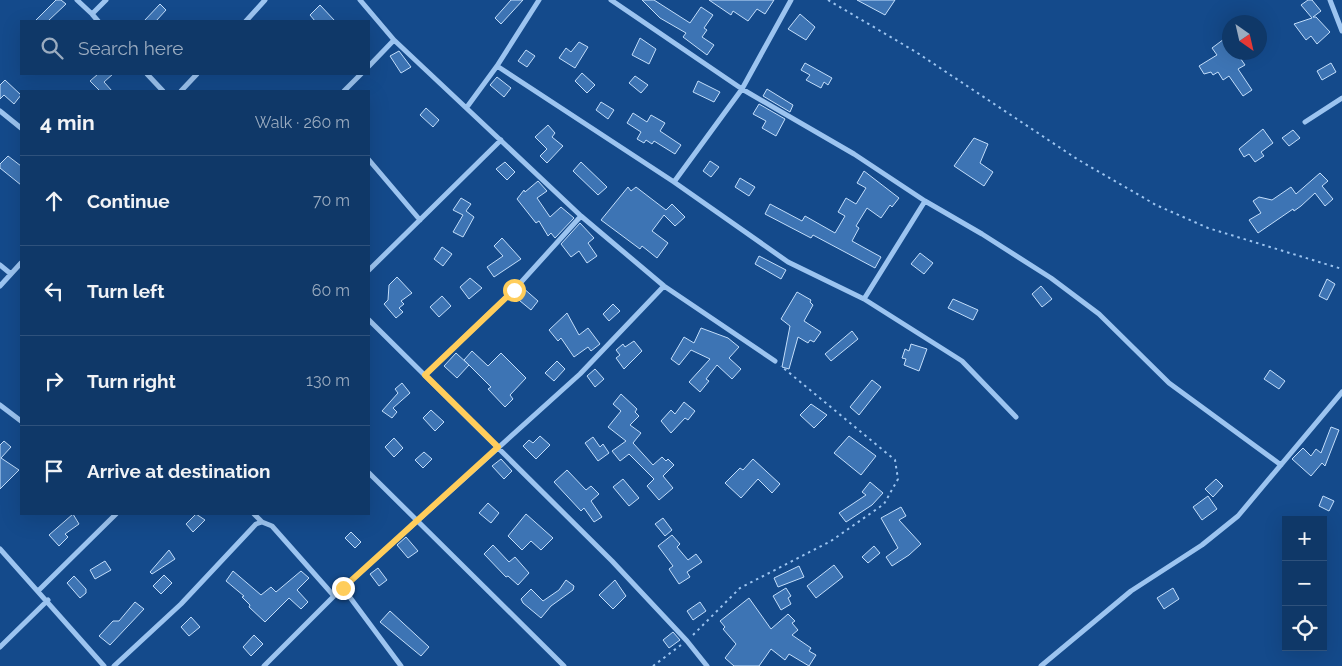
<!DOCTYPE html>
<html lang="en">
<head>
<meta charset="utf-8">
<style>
	body { margin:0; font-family:Raleway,sans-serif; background:#183f6e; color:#f1f3f6 }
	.controls { position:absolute; right:15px; bottom:15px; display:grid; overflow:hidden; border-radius:0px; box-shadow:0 5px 20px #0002 }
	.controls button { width:45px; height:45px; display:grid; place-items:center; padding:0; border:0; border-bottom:1px solid #2f527c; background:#0f3868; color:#f1f3f6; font:25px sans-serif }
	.compass { position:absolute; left:1222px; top:15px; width:45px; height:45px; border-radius:50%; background:#0f3868; box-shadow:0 5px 20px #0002; rotate:146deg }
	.stop { position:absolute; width:15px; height:15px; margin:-11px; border:4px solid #ffcd5b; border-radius:50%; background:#fff }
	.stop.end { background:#ffcd5b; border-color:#fff; box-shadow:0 1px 5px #0008 }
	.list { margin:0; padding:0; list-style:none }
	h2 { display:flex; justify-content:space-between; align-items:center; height:65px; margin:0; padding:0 20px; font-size:21px }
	h2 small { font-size:16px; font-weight:400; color:#9bacc0 }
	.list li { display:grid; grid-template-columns:32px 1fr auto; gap:15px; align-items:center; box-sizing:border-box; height:90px; padding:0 20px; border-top:1px solid #2f527c }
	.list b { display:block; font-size:19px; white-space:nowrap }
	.list em { font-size:16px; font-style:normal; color:#9bacc0 }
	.icon { flex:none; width:28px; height:28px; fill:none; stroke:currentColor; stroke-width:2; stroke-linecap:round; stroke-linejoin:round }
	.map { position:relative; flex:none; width:1342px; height:666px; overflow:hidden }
	.search { position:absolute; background:#0f3868; box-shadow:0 5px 20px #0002; left:20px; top:20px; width:350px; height:55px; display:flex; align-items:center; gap:12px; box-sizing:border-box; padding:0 18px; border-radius:0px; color:#9bacc0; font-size:19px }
	.panel { position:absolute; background:#0f3868; box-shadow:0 5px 20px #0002; left:20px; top:90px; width:350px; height:425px; border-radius:0px }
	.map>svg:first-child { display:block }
</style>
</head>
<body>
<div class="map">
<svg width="1342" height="666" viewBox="0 0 1342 666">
	<rect width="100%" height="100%" fill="#144a8b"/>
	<!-- building -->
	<path fill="#3d74b4" stroke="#c3defb" d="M56 0H61L66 4 48 21H35Z
		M511 0H523L501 24 495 18Z
		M642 0H654L690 23 701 7 713 15 704 28 707 30 702 37 714 45 707 55 683 37 686 33 660 18Z
		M709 0H774L765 14 757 9 748 21 733 11 731 15Z
		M857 0H895L885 15Z
		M1308 0H1312L1321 11 1313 17H1316L1330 32 1317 44 1311 36 1306 40 1294 24 1312 18 1301 5Z
		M160 4 166 10 156 21H144Z
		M320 5 335 21H315L310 15Z
		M800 14 815 27 806 40 788 29Z
		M640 38 656 49 649 64 632 55Z
		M1224 39 1230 47V52H1236L1245 65 1238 69 1252 90 1243 96 1229 76 1223 80 1218 72 1213 75 1211 72 1204 74 1199 66 1217 55 1212 48Z
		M579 42 588 47 575 68 559 58 566 48 571 52Z
		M526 50 535 56 527 67 518 61Z
		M399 51 411 67 401 73 390 56Z
		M805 63 832 78 828 85 824 82 821 88 806 80 810 75 801 70Z
		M1331 63 1336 72 1322 80 1317 71Z
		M582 73 595 85 587 93 575 81Z
		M98 74H113L104 82 112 91H100L90 81Z
		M635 76 648 85 641 93 629 83Z
		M497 77 511 88 504 97 490 85Z
		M5 80 21 95 14 104 4 95 0 99V85Z
		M698 81 720 92 714 102 693 92Z
		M767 89 793 105 790 112 763 96Z
		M601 102 614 110 608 119 596 110Z
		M759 104 785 119 776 136 762 128 766 121 753 114Z
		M426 108 439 120 433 127 420 115Z
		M633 113 647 122 651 115 665 123 660 131 681 145 675 154 654 141 652 144 646 140 644 143 637 139 641 132 627 123Z
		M548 125 555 133 552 137 563 146 547 163 540 156 547 149 535 137Z
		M1263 129 1273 143 1261 152 1264 156 1255 162 1249 154 1244 157 1239 149Z
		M1293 130 1300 138 1289 146 1282 138Z
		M974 138 988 144 980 163 993 172 984 186 954 166Z
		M8 156 21 166V185L0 168V164Z
		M710 161 719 167 711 177 703 171Z
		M505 162 515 172 507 180 496 169Z
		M581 162 607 187 598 195 573 171Z
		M864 171 899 198 892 207 890 205 881 218 867 208 856 226 859 228 852 241 881 257 875 268 813 235 811 238 765 214 770 204 802 221 805 216 835 233 845 216 838 212 846 198 856 204 866 188 857 183Z
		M1320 173 1328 181 1322 186 1333 199 1325 206 1315 193 1301 206 1294 211 1293 209 1258 233 1249 220 1261 213 1253 201 1259 197 1272 200 1291 187 1296 194Z
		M740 178 755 187 749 196 735 187Z
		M538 181 547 191 537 198 550 217 561 207 574 218 555 238 551 233 548 236 539 221 536 223 517 199 524 190 525 192Z
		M628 187 631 191 636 187 666 210 672 204 685 217 675 226 664 215 652 231 668 243 657 258 642 246 640 249 601 220Z
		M461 198 471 204 466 211 474 217 463 237 453 232 463 215 453 210Z
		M580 223 594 238 588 243 597 256 587 263 579 251 571 257 561 244Z
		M502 238 521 259 494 277 487 267 503 256 494 246Z
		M442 247 452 254 443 266 434 259Z
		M920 253 933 263 924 274 911 264Z
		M759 256 786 270 781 279 755 264Z
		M397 277 412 293 401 301 404 304 399 308 403 312 396 318 384 304 388 300 389 285Z
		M470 278 482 288 469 299 460 287Z
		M1327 279 1335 284 1327 300 1319 296Z
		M1041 286 1052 299 1042 307 1032 294Z
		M522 287 538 301 531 310 514 296Z
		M797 292 811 300 810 302 813 305 804 321 821 332 814 342 810 340 808 343 798 337 789 369 782 367 790 326 781 319Z
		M442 296 451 306 439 317 430 307Z
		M953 299 978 310 973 320 948 308Z
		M613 304 620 311 609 321 603 314Z
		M567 313 579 335 588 328 600 344 591 351 588 347 574 357 561 338 558 341 549 330Z
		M701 328 728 338 739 347 729 358 741 369 732 379 717 365 706 379 709 381 700 392 689 382 710 359 691 350 679 365 671 359 684 337 694 343Z
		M852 331 858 339 831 361 825 354Z
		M634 341 642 351 624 369 616 358 620 355 616 350 623 344 625 347Z
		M911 344 927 349 919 371 904 365 906 359 902 358 905 349 909 351Z
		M472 351 488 366 501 353 526 378 510 395 513 399 505 407 488 389 491 387 464 360Z
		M456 353 469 365 457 378 444 366Z
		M557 361 565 369 554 381 545 373Z
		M595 369 604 379 595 387 587 376Z
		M1270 370 1285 381 1279 389 1264 379Z
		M872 380 881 387 859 415 850 407Z
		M402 383 410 393 393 408 397 412 392 418 382 411 398 393 395 389Z
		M621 394 637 409 635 412 639 416 630 425 641 433 633 443 653 465 662 457 666 461 668 459 674 465 663 476 673 488 659 500 647 486 654 479 629 454 620 461 612 451 626 441 608 427 621 411 613 404Z
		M684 402 695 411 688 420 685 418 671 433 661 421 671 410 675 414Z
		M811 404 827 415 814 428 800 415Z
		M431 410 444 422 435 431 423 418Z
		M1331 427 1339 430 1325 466 1322 463 1311 476 1292 459 1303 448 1311 456 1316 449 1321 453Z
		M540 436 550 445 536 459 523 446 529 440 533 443Z
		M849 436 876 456 861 475 834 453Z
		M593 437 600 447 603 444 609 453 598 461 585 443Z
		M394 438 403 448 394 457 385 447Z
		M4 441 11 447 1 458 19 470 0 489V445Z
		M424 452 432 459 423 468 415 460Z
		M501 459 512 471 504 479 492 466Z
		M753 459 780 484 772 493 758 479 741 498 725 483 740 468 743 470Z
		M567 470 586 490 591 486 599 494 591 501 602 517 594 522 584 508 581 511 554 482Z
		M623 479 639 498 629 506 613 487Z
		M1216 479 1223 486 1213 497 1205 489Z
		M870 482 883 493 872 505 846 522 839 513 866 495 862 492Z
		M1208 496 1217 509 1202 520 1193 507Z
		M1323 496 1334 501 1329 511 1319 506Z
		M488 503 499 513 491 523 479 513Z
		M901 507 906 516 899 520 921 544 909 555 892 566 886 557 898 548 881 518Z
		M73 514 79 524 65 534 68 537 59 546 49 535Z
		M196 514 205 520 193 532 186 524Z
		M526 514 553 538 541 550 531 541 522 550 508 536Z
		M663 518 672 530 665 536 655 524Z
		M351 532 361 542 355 548 345 538Z
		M672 535 680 544 677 547 688 560 696 554 702 562 687 572 690 577 679 584 669 569 673 566 658 546Z
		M406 537 418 551 408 558 397 545Z
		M493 545 509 562 515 557 529 573 518 585 508 576 506 577 484 554Z
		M874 546 880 553 868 563 862 557Z
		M169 550 175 559 152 574 150 572Z
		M105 561 111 570 95 579 90 570Z
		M834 565 843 577 816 598 807 586Z
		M799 566 804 577 778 587 774 578Z
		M378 568 387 580 379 586 370 574Z
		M233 571 261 595 271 587 276 592 301 571 309 578 297 590 308 602 301 609 289 598 265 622 249 607 250 605 242 597 244 596 226 581Z
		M164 575 172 583 161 594 153 586Z
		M74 576 86 589V593L80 598 67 583Z
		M566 580 574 586 573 590 551 606 541 618 523 603 521 599 531 589 543 601 559 590Z
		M615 580 626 596 613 609 599 595Z
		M786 588 791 596 788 598 791 604 781 610 773 596Z
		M1173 588 1179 599 1164 609 1157 598Z
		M749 598 771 629 788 614 795 621 792 623 798 630 792 635 811 648 809 651 816 655 809 666 789 654 785 660 771 649 759 666H734L725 658 736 644 723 629 725 627 720 621Z
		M135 602 144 609 110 645 99 636 113 621H119Z
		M700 602 706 611 693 620 687 611Z
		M390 611 429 647 421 656 380 622Z
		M191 617 200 627 189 636 181 627Z
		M673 632 680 640 669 648 663 640Z
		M254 635 263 644 251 656 243 647Z"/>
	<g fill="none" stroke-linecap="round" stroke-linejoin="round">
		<!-- path -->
		<path stroke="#9cc4f0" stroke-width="2" stroke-dasharray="2.5 4" stroke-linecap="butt" d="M828 0 916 52 1077 159 1156 205 1208 228 1342 269
			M693 635 740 588 831 541 884 504 898 479 895 460 781 366
			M653 666 681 645"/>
		<!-- street -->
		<path stroke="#9cc4f0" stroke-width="5" d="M77 0 92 14
			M360 0 394 40 581 216 664 286 775 361
			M611 0 742 89 854 154 925 201 982 234 1051 278 1099 314 1169 383 1281 465
			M1330 0 1342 31
			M98 21 92 14 106 0
			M246 21 265 0
			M369 66 394 40
			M497 66 674 182 788 262 864 299 962 361 1016 417
			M147 74 163 91
			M181 91 197 74
			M344 91 361 74
			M467 107 497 66 539 0
			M0 111 21 128
			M1305 122 1342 98
			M369 160 420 220
			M674 182 742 89 791 0
			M0 265 11 274
			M369 270 501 140
			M0 286 21 263
			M864 299 925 201
			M369 320 612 561 687 641 707 666
			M425 375 514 290 581 216
			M0 405 21 421
			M369 473 564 666
			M254 514 262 522
			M0 549 104 666
			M343 588 401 666
			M39 590 116 514
			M0 647 48 600
			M114 666 181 604 256 524 262 522 272 526 334 596
			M264 666 334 596 580 374 664 286
			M1041 666 1131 591 1202 545 1238 516 1342 392"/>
	</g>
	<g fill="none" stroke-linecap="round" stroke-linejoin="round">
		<!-- route -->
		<path stroke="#ffcd5b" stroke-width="6" d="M343 588 498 447 425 375 514 290"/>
	</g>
</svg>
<div class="controls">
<button>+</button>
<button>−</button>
<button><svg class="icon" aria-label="locate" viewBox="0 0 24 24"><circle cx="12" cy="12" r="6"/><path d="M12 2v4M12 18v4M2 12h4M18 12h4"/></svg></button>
</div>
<svg class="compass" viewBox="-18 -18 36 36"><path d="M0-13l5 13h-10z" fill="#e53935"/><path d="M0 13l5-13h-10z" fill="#9bacc0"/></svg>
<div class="stop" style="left:514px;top:290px"></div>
<div class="stop end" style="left:343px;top:588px"></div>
<div class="search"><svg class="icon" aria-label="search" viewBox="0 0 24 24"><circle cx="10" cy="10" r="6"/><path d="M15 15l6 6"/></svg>Search here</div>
<section class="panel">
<h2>4 min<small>Walk · 260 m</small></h2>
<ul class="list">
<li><svg class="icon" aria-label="ahead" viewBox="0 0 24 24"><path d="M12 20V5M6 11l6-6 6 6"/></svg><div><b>Continue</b></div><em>70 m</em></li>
<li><svg class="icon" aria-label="left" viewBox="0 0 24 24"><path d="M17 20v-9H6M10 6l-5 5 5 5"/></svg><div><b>Turn left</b></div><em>60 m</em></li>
<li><svg class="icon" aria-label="right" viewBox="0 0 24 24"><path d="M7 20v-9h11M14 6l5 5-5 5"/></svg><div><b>Turn right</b></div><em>130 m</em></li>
<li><svg class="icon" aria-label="arrive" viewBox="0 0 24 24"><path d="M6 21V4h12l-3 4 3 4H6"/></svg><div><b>Arrive at destination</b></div></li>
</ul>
</section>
</div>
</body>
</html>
